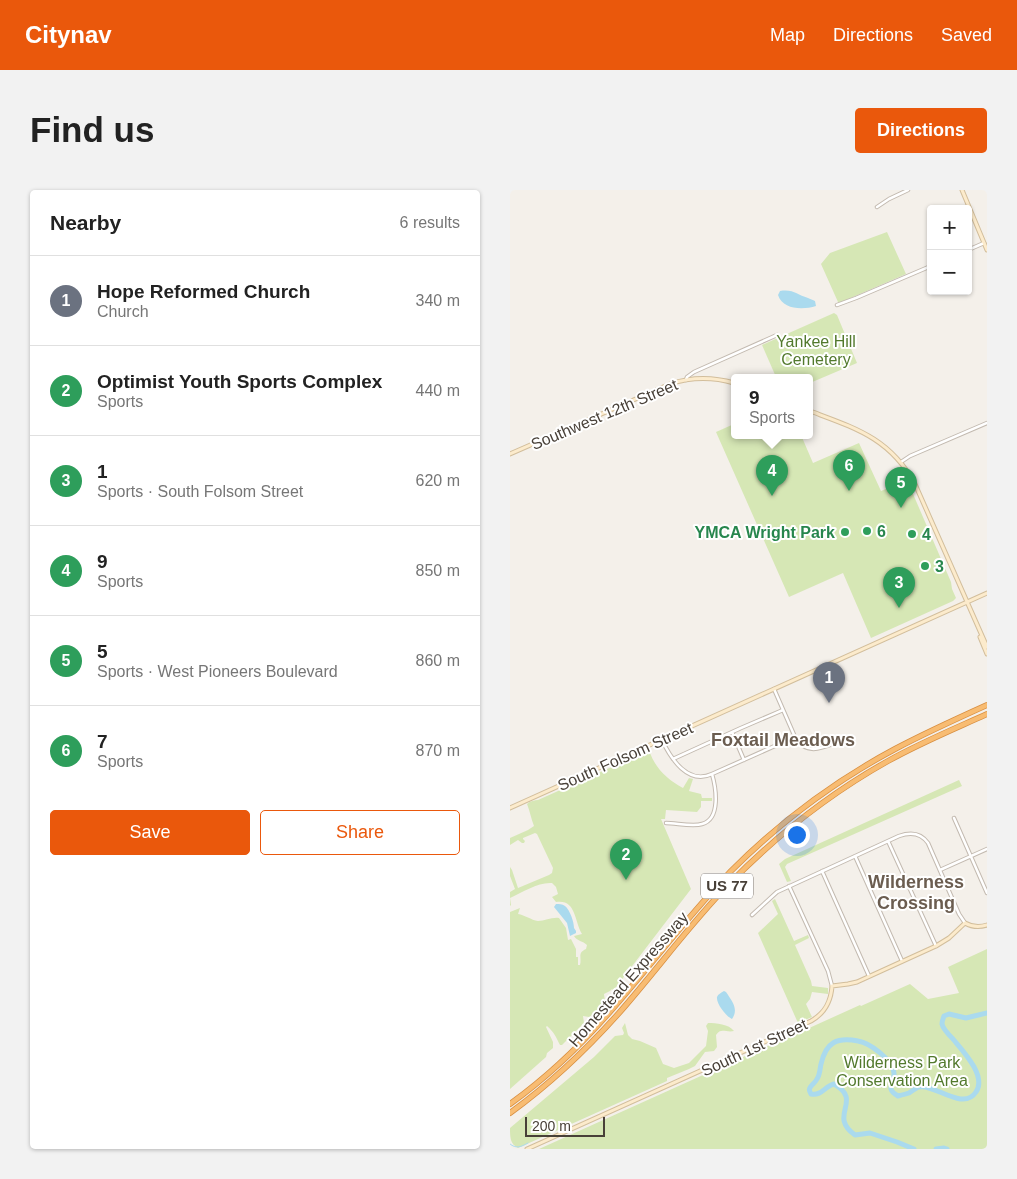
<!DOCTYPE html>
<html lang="en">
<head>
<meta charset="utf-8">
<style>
	body { margin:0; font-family:Arial,sans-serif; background:#f2f2f2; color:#222 }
	.controls { position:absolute; right:15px; top:15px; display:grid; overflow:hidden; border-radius:5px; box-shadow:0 1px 4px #0004 }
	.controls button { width:45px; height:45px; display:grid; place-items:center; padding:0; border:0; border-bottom:1px solid #e0e0e0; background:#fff; color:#222; font:25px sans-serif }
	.scale { position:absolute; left:15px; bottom:12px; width:80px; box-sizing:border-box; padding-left:5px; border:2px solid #484038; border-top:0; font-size:14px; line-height:18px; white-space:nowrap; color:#484038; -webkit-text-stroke:4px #fff; paint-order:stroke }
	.you { position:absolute; left:286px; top:644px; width:18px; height:18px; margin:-12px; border:4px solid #fff; border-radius:50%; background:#1a73e8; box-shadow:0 0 0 8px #1a73e833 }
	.badge { display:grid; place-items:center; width:32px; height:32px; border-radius:50%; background:#ea580c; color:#fff; font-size:16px; font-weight:700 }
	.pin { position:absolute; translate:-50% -41px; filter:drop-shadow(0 1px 2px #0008) }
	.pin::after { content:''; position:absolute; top:26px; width:18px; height:15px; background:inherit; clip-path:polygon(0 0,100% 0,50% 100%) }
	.popup { position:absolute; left:221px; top:184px; width:82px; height:65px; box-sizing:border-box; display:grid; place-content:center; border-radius:5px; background:#fff; filter:drop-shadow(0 1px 4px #0005); font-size:16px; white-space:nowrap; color:#767676 }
	.popup b { font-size:19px; color:#222 }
	.popup::after { content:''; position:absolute; left:50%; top:100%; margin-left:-10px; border:10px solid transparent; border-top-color:#fff }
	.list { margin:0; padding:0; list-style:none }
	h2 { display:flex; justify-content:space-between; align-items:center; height:65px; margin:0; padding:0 20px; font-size:21px }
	h2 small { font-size:16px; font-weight:400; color:#767676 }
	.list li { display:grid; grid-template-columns:32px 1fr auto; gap:15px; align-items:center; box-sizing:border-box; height:90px; padding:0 20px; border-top:1px solid #e0e0e0 }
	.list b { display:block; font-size:19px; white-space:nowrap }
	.list p { margin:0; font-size:16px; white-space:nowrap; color:#767676 }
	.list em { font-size:16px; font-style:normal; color:#767676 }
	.actions { display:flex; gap:10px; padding:15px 20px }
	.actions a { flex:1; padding:11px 0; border:1px solid #ea580c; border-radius:5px; text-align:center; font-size:18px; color:#ea580c }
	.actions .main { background:#ea580c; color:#fff }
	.map { position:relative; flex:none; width:477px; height:959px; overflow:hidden; border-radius:5px }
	header { display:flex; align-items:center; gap:30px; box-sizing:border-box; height:70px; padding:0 25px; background:#ea580c; color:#fff }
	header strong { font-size:24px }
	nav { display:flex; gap:28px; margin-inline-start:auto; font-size:18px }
	.intro { display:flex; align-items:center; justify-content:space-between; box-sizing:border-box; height:120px; padding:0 30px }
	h1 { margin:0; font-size:35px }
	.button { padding:12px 22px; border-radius:5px; background:#ea580c; color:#fff; font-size:18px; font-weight:700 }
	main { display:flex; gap:30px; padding:0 30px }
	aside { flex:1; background:#fff; border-radius:5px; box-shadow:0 1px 4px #0004 }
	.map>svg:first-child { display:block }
</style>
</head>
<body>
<header>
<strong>Citynav</strong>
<nav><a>Map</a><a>Directions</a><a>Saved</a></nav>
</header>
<div class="intro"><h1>Find us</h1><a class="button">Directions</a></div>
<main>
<aside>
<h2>Nearby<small>6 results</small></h2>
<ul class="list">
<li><span class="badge" style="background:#6b7280">1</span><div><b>Hope Reformed Church</b><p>Church</p></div><em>340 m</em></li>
<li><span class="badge" style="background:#2e9e5b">2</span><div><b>Optimist Youth Sports Complex</b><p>Sports</p></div><em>440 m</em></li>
<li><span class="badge" style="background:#2e9e5b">3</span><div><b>1</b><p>Sports · South Folsom Street</p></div><em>620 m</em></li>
<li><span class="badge" style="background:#2e9e5b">4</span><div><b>9</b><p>Sports</p></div><em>850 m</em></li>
<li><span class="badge" style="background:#2e9e5b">5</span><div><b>5</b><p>Sports · West Pioneers Boulevard</p></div><em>860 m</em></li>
<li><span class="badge" style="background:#2e9e5b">6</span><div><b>7</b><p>Sports</p></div><em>870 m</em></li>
</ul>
<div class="actions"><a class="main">Save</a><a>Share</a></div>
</aside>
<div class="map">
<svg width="477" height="959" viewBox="0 0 477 959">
	<rect width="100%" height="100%" fill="#f4f0ea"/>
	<!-- green -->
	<path fill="#d6e7b5" d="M377 42 396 84 329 113 328 112 311 74 320 63Z
		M324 123 327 125 347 173 300 193V187H266L252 155Z
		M224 234V245H291L303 273 349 253 371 301 397 290 441 392 442 399 446 408 443 411 361 448 333 383 279 407 206 242Z
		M140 563C146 579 158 590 173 598L179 588 183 589 179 601 191 604 192 608H202V611H191V617L187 622 156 620 155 629H151L181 699 113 788 112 791 110 792 103 801 102 799 100 801 94 804 95 812 90 820 79 827 73 826 74 833 52 855H50C46 847 44 842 37 836L36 837 43 852V858L37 863 36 867 0 899V722L10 718 8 724C15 725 21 730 28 731 35 731 42 727 49 728L56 738 58 750 61 749 66 759V767H68V775H70C72 767 67 763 76 759L77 755C73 751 67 751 64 746L72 744C64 730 66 709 46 712L42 707 48 704 46 697 42 693C28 692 13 702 0 708L1 715 0 716V702L5 699 0 686V677L2 680 8 698 39 685 42 683 43 678 27 644 25 643 13 648V649L15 651 14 653H12L8 650 0 655V648L18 640 24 636C21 629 20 621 17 614 20 611 25 610 28 610L124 567 125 569Z
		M449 590 452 596 277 674 275 677 281 691 277 692 269 674 275 669Z
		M265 709 284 751 298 745 299 748 285 755 301 791 302 796 318 798V804L302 802 300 809 296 814 302 827 288 833 248 743 268 724 262 711Z
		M477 759V959H29L275 848 276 849 297 840V839L350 815 351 816 400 794 418 809 449 803 438 777Z
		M115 833 118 845 122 849 130 851 146 858 153 874 164 878 179 873 196 856 198 841 196 836 198 833C206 833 219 834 224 841 216 843 211 837 206 845L207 857 204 861 195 862 185 876 179 879 157 888V891L8 958C0 954 0 947 0 938L84 867 105 846 113 845 114 843 112 838Z"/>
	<!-- water -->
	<path fill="#aadaee" d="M270 101C284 99 287 105 298 108 300 109 303 110 305 111L306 116C293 120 273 120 268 105Z
		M46 714C49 714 52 714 55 716 60 720 64 732 64 738L66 741V743L60 746 57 733 44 717Z
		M214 801 216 802C222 811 229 819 222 829 217 827 206 814 207 807 208 804 211 803 214 801Z"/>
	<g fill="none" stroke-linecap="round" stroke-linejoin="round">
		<!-- stream -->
		<path stroke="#aadaee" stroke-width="1" d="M0 954C6 959 11 957 18 953"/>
		<!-- river -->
		<path stroke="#aadaee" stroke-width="5" d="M404 959 387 952 360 943 345 945C317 925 354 911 324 894 315 896 312 906 301 904 296 897 304 895 307 889 310 885 310 878 311 874 316 852 327 847 348 851 360 853 383 870 384 883 385 894 374 898 388 906 392 905 396 904 399 903 402 901 406 898 409 897 424 893 453 922 466 902 477 886 453 861 443 849 439 845 433 839 432 834 432 831 433 829 434 826L439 824 456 828 477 823
			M426 959 434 958 437 959"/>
		<!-- street casing -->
		<g stroke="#c3bab0" stroke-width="4.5">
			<path id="street" d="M367 17 379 9 398 0
				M458 60 474 53
				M327 115 346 108 421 76
				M176 190 177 187 184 182 267 145
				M391 272 400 266 477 233
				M264 499 285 547
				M222 542 234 570
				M152 550C161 569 178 595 202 584L285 547C297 568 316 556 333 550
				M163 569 231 538 273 520
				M444 628 477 703
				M156 633C166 633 183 637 192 634 211 629 206 598 202 584
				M378 651 426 756
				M345 666 392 771
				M430 680 477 659
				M312 681 359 786
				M279 696 318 781 322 796
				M242 725 267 702 389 646C400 642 411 643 418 653L449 724 455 733"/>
		</g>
		<!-- secondary casing -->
		<g stroke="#d2be9c" stroke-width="5">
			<path id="secondary" d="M452 0 477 60
				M300 221C345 238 380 248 405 294L477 457
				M0 264 160 194C181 187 203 187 224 193
				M470 447 477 464
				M0 618 477 403
				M17 959 301 831C315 823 321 812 322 796L338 794 347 792 426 756 439 748 455 733C462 737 468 738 477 735"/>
		</g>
		<!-- highway casing -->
		<g stroke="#d88f41" stroke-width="6">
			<path id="highway" d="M0 914C39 886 74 852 105 816 144 771 180 724 221 681 269 633 325 591 385 559 415 543 446 529 477 515
				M0 923C40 894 76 860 109 823 146 781 180 734 219 694 266 646 319 604 378 571 410 553 444 539 477 524"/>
		</g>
		<!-- street -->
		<use href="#street" stroke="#fff" stroke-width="2.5"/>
		<!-- secondary -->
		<use href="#secondary" stroke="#fcebcc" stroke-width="3"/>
		<!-- highway -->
		<use href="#highway" stroke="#f8bc72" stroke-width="4.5"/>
	</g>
	<!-- markers -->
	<g fill="#2e9e5b" stroke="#fff" stroke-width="2">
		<circle cx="357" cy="341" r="5"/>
		<circle cx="335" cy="342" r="5"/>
		<circle cx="402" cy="344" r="5"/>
		<circle cx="415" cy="376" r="5"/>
	</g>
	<g text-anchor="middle" stroke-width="4" stroke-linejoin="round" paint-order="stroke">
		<!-- shield labels -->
		<rect fill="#fff" stroke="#7f7974" stroke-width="1" x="191" y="683.5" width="52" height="25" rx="4"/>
		<g font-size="15" font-weight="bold" fill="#484038">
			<text x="217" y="701">US 77</text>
		</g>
		<!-- park labels -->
		<g font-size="16" fill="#52792d" stroke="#fff">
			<text x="306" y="157">Yankee Hill<tspan x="306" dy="18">Cemetery</tspan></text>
			<text x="392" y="878">Wilderness Park<tspan x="392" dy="18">Conservation Area</tspan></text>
		</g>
		<!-- street labels -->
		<g font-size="16" fill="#484038" stroke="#fff">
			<text transform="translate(94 224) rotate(-23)" y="6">Southwest 12th Street</text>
			<text transform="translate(115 566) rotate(-24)" y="6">South Folsom Street</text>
			<text transform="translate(118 789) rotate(-49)" y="6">Homestead Expressway</text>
			<text transform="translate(244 857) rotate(-25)" y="6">South 1st Street</text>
		</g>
		<!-- leisure labels -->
		<g font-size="16" font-weight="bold" fill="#27864d" stroke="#fff" text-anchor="start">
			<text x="367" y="347">6</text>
			<text x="325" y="348" text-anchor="end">YMCA Wright Park</text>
			<text x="412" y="350">4</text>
			<text x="425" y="382">3</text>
		</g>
		<!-- neighbourhood labels -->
		<g font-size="18" font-weight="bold" fill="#6b5d50" stroke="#fff">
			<text x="273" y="556">Foxtail Meadows</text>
			<text x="406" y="698">Wilderness<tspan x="406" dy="21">Crossing</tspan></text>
		</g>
	</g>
</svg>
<div class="controls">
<button>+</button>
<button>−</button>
</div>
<div class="scale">200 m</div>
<div class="you"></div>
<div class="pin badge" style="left:319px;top:513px;background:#6b7280">1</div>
<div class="pin badge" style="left:116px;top:690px;background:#2e9e5b">2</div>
<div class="pin badge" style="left:389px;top:418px;background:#2e9e5b">3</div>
<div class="pin badge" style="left:262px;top:306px;background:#2e9e5b">4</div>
<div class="popup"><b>9</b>Sports</div>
<div class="pin badge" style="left:391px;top:318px;background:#2e9e5b">5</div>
<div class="pin badge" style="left:339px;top:301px;background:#2e9e5b">6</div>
</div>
</main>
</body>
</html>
